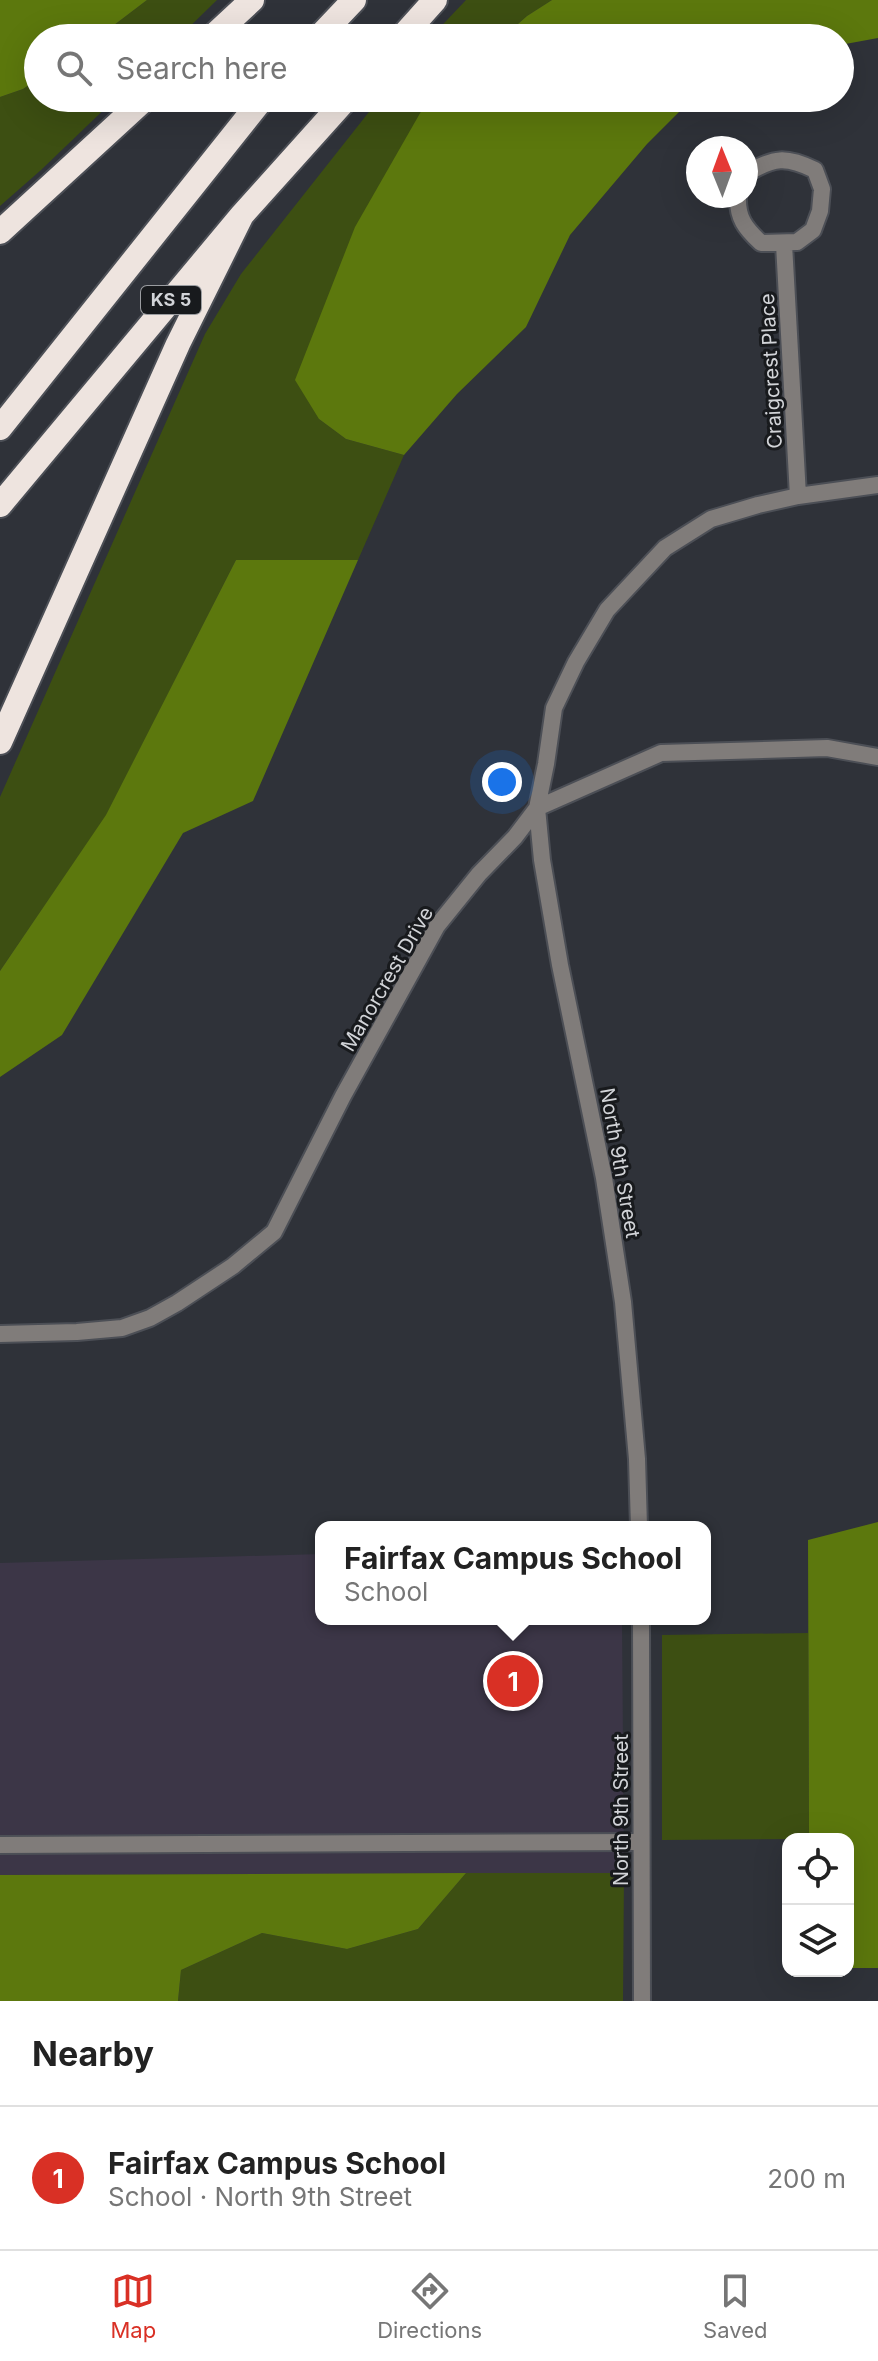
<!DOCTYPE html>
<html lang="en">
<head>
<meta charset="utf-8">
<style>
	body { margin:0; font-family:Inter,sans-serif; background:#f6f6f6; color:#222 }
	.controls { position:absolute; right:24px; bottom:24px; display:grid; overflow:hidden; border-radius:16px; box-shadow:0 8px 32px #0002 }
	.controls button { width:72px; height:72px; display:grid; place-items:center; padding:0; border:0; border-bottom:2px solid #e0e0e0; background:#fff; color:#222; font:40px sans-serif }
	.compass { position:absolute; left:686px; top:136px; width:72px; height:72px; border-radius:50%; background:#fff; box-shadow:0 8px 32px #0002; rotate:359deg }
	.you { position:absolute; left:502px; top:782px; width:28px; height:28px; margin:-20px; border:6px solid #fff; border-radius:50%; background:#1a73e8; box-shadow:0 0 0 12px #1a73e833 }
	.badge { display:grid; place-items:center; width:52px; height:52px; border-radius:50%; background:#d93025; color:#fff; font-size:26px; font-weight:700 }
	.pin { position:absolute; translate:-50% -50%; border:4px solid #fff; box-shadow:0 2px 8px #0006 }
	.popup { position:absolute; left:315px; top:1521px; width:396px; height:104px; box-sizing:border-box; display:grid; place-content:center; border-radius:16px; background:#fff; filter:drop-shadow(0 2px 6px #0005); font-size:26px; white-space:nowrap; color:#767676 }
	.popup b { font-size:30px; color:#222 }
	.popup::after { content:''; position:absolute; left:50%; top:100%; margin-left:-16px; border:16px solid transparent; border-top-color:#fff }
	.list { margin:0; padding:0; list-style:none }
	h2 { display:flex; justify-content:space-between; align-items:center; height:104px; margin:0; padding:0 32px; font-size:34px }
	h2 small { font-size:26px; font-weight:400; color:#767676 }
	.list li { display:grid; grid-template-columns:52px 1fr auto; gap:24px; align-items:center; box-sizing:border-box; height:144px; padding:0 32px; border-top:2px solid #e0e0e0 }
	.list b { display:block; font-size:30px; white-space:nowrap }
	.list p { margin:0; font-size:26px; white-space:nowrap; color:#767676 }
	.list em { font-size:26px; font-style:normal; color:#767676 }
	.icon { flex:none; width:44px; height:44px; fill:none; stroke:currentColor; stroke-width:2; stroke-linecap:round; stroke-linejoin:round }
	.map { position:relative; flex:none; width:878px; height:2001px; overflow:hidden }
	.search { position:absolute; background:#fff; box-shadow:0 8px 32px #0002; left:24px; right:24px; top:24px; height:88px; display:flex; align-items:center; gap:20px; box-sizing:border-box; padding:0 28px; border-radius:44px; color:#767676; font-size:30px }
	.sheet { height:248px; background:#fff }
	nav { display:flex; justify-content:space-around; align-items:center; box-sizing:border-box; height:112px; border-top:2px solid #e0e0e0; background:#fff; font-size:22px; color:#767676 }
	nav a { display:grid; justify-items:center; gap:4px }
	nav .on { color:#d93025 }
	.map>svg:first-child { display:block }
</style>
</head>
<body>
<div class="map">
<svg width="878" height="2001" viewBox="0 0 878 2001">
	<rect width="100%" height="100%" fill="#2f3239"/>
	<!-- education -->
	<path fill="#3c3647" d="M321 1554V1619H622L624 1873 0 1875V1563Z"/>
	<!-- green -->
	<path fill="#3d4f12" d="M147 0H217L178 38H97Z
		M466 0H552L527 16 502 38H430Z
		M38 79V98H116L41 170 0 206V97L23 89Z
		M380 98H434L423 108 319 419 346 439 404 455 358 560H236L106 816 0 971V797L205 334 241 274Z
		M808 1633 809 1839 662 1840V1635Z
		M466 1873H624L623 2001H178L181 1970 262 1933 347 1949 418 1929Z"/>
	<!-- forest -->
	<path fill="#5c780d" d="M0 0H147L97 38H38V79L23 89 0 97Z
		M552 0H878V38L840 45V38H502L527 16Z
		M434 98H693L647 144 570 235 526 327 457 394 404 455 346 439 319 419 295 380 355 227 423 108Z
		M236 560H358L253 801 183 833 62 1035 0 1077V971L106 815Z
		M878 1522V1968H848V1839H809L808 1540Z
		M466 1873 418 1929 347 1949 262 1933 181 1970 178 2001H0V1875Z"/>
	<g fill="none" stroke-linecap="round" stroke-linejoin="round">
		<!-- service casing -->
		<g stroke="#4c4f56" stroke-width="20">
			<path id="service" d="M0 1845 641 1842"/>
		</g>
		<!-- minor casing -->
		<g stroke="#4c4f56" stroke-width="20">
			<path id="minor" d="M738 196C737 218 745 228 761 243L797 242 813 230 820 211 822 189 815 170C786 156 774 157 746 174
				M784 244 798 496
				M0 1334 77 1332 122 1328 150 1318 177 1303 233 1266 274 1232 343 1096 437 926 479 874 515 837 537 808 661 753 827 748 878 757
				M639 1527 637 1459 623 1302 604 1178 560 965 542 860 537 808 546 764 554 708 576 662 607 610 665 548 711 519 758 505 798 496 878 485
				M641 1619 642 2001"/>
		</g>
		<!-- motorway casing -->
		<g stroke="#4c4f56" stroke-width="28">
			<path id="motorway" d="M211 38 252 0
				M318 38 354 0
				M401 38 435 0
				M0 232 146 98
				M0 428 263 98
				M0 505 242 215 347 98
				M0 742 178 344 242 215"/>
		</g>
		<!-- service -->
		<use href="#service" stroke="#807c7a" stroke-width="16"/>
		<!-- minor -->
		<use href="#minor" stroke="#807c7a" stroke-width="16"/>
		<!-- motorway -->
		<use href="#motorway" stroke="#eee4df" stroke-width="24"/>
	</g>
	<g text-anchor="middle" stroke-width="6" stroke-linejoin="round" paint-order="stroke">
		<!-- shield labels -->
		<rect fill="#181a1d" stroke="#9a9ca0" stroke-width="2" x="141" y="286" width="60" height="28" rx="6"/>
		<g font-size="18" font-weight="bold" fill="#d2d4d8">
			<text x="171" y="306">KS 5</text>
		</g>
		<!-- street labels -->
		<g font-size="20" fill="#d2d4d8" stroke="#181a1d">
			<text transform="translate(771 371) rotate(-93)" y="7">Craigcrest Place</text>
			<text transform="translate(387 979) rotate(-60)" y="7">Manorcrest Drive</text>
			<text transform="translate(620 1163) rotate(80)" y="7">North 9th Street</text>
			<text transform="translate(621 1810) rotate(-90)" y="7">North 9th Street</text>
		</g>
	</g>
</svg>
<div class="controls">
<button><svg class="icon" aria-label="locate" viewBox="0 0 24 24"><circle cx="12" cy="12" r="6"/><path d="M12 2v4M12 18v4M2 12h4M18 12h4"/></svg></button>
<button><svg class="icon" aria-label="layers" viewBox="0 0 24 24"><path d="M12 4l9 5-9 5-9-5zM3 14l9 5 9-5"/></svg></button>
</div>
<svg class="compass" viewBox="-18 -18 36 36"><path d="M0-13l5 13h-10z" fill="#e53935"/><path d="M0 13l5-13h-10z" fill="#767676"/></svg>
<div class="you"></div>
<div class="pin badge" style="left:513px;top:1681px">1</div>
<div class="popup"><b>Fairfax Campus School</b>School</div>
<div class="search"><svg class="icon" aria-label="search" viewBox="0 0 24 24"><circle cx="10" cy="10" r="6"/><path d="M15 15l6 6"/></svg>Search here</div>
</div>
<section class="sheet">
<h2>Nearby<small></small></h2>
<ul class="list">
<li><span class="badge">1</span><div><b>Fairfax Campus School</b><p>School · North 9th Street</p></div><em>200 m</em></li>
</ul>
</section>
<nav>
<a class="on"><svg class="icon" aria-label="map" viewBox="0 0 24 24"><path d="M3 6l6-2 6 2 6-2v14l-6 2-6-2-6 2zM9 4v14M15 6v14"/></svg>Map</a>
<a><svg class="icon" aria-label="directions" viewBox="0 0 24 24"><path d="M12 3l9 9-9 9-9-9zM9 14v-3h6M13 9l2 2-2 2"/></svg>Directions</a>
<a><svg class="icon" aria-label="saved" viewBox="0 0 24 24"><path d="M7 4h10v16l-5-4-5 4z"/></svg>Saved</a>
</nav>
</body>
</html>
